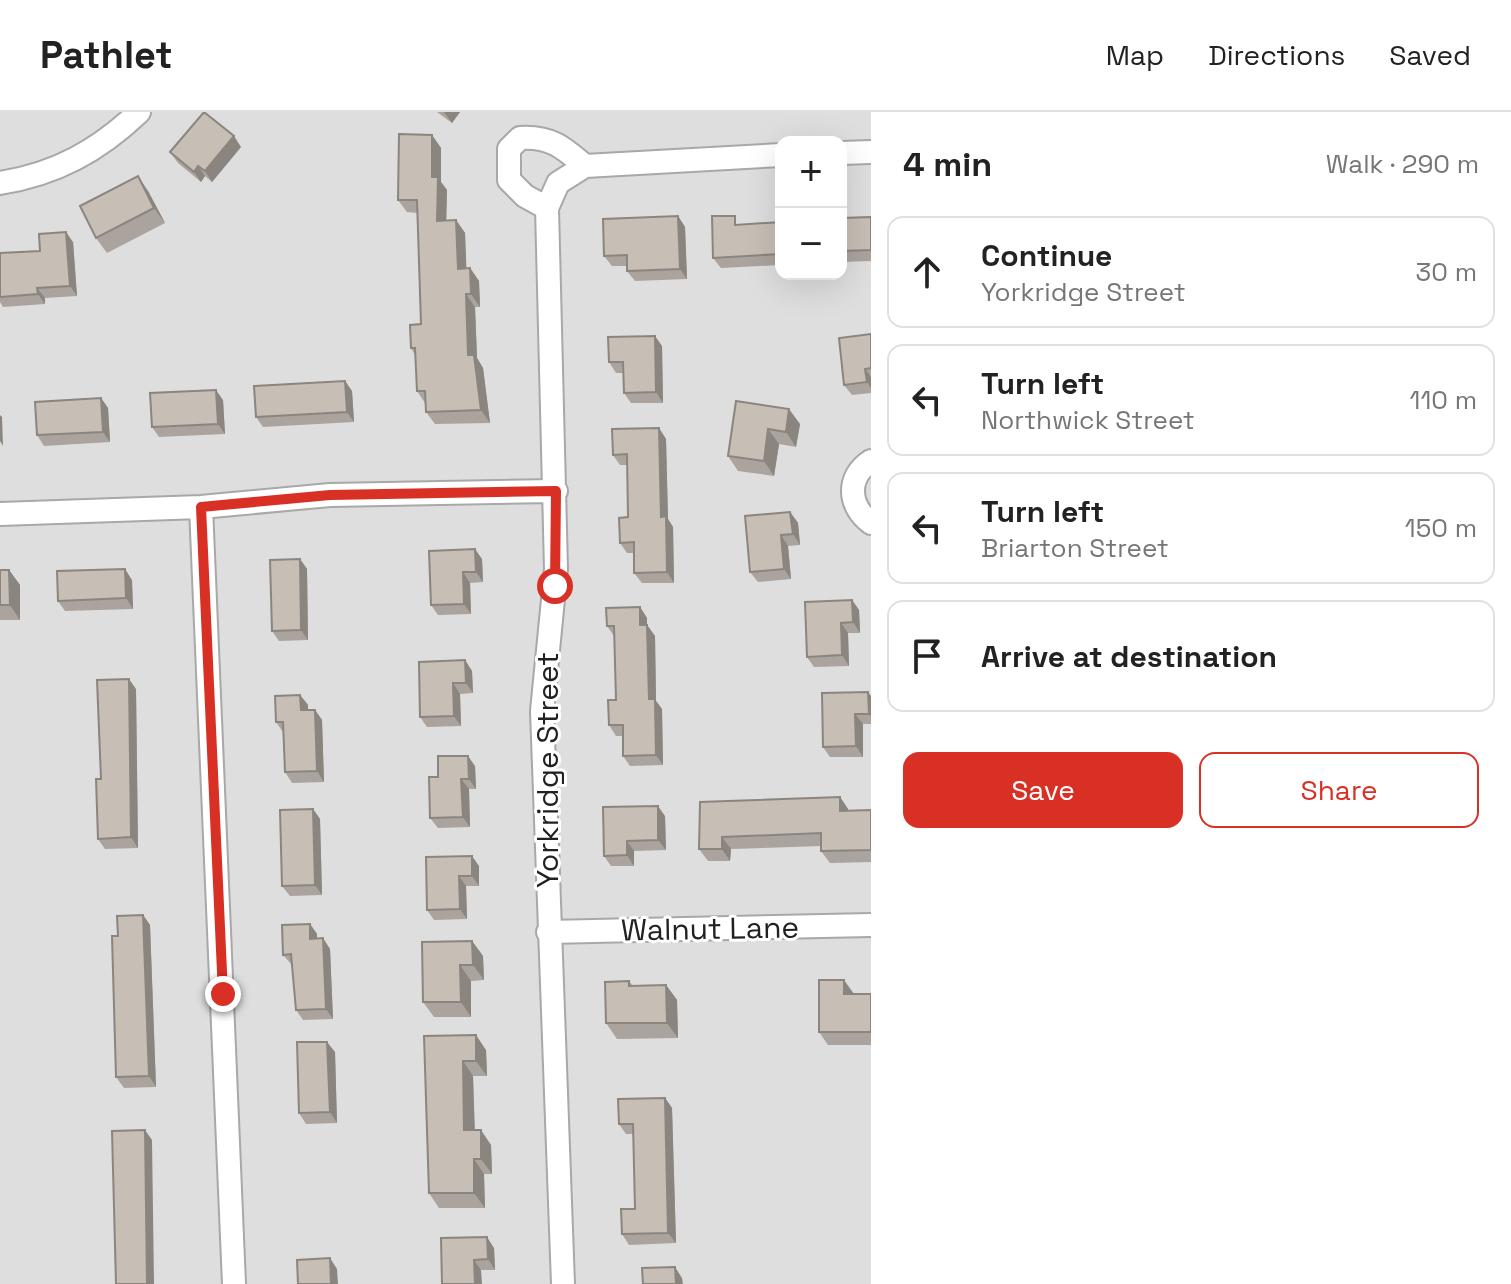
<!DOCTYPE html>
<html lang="en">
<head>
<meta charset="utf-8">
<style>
	body { margin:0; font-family:"Space Grotesk",sans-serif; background:#f6f6f6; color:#222 }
	.controls { position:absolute; right:24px; top:24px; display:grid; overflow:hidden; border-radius:16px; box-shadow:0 8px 32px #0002 }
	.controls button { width:72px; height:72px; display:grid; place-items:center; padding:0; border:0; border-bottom:2px solid #e0e0e0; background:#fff; color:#222; font:40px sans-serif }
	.stop { position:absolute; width:24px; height:24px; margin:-18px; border:6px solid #d93025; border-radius:50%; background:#fff }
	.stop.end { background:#d93025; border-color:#fff; box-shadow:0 2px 8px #0008 }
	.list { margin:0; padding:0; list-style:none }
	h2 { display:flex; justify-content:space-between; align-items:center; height:104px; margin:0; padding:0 32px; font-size:34px }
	h2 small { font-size:26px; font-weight:400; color:#767676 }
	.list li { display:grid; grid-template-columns:52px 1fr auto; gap:24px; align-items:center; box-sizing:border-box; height:112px; margin:0 16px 16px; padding:0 16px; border:2px solid #e0e0e0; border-radius:16px }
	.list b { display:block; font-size:30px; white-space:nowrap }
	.list p { margin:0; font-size:26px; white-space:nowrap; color:#767676 }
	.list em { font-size:26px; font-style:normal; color:#767676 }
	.actions { display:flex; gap:16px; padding:24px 32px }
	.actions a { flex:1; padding:18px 0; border:2px solid #d93025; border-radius:16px; text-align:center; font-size:28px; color:#d93025 }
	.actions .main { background:#d93025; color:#fff }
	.icon { flex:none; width:44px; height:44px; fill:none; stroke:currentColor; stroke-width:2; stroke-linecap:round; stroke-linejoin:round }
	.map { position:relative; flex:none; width:871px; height:1172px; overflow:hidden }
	header { display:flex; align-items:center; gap:48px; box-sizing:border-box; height:112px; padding:0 40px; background:#fff; border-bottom:2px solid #e0e0e0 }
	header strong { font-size:38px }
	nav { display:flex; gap:44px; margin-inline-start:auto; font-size:28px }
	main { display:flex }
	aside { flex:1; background:#fff }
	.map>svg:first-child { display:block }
</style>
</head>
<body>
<header>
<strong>Pathlet</strong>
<nav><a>Map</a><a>Directions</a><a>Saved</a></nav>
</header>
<main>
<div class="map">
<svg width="871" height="1172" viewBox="0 0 871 1172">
	<rect width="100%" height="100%" fill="#f2eee7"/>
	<!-- residential -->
	<path fill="#dfdede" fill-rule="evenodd" d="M0 0H871V1172H0ZM781 30H841V162H781Z"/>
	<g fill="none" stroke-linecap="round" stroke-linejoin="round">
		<!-- minor casing -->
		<g stroke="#a8a8a8" stroke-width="26">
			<path id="minor" d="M841 41 871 40
				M0 71C56 62 98 39 139 0
				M547 96 525 84 509 68V37L520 26C550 24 563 35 585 54
				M871 349C846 365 848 394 871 411
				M201 395 234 1172
				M0 402 201 395 330 383 556 379
				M548 820 871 813
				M563 1172 542 599 556 457 547 96 558 71 585 54 781 43"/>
		</g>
		<!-- minor -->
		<use href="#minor" stroke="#fff" stroke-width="22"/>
	</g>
	<!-- wall -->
	<path fill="#aba39d" d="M437 0H460L452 11Z
		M432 23 441 36V70L447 78 446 108H456L465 121 466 157 470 156 479 169 480 195H475L477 246 483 256 490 311 435 312 426 300 425 291 417 279 415 243 411 236 421 212 417 101 407 100 398 88Z
		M241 35 212 70 205 64 201 70 178 51 170 40Z
		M148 79 165 111 107 141 96 126Z
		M678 104 685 115 687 167 635 169 627 159V154H612L604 144Z
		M871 105V149L841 150V106Z
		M781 110V153L721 156 713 146 741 113Z
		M73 130 77 184 45 186V192L3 195 0 190V141L40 139Z
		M871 222V281L852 283 844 273Z
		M662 234 663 291H631L624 281 623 261H616L609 250Z
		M345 269 352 279 354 310 263 315 256 305Z
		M101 286 108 296 110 330 44 334 37 323Z
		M223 288 225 322 159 325 152 315Z
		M736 289 800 312 796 335 779 332 774 364 738 359 728 344Z
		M659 316 666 327 668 407 673 415 674 471H642L634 461V441H627L620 431 628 405 627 353H620L613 343Z
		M790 400 798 411 800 433 788 434 791 467 758 470 750 460Z
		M429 439 482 447 483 470 470 471 471 502 438 503 431 493Z
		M300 447 307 457 308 528 279 529 272 519Z
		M0 458H9L20 473V508H0Z
		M132 468 133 497 65 499 58 489Z
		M852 488 859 498 860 521H848L849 554 814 555 807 545Z
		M640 495 647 506V513L655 524 656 589 662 597 663 653 630 654 623 644V624H616L609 613 616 588 614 524 607 514Z
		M465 548 472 559 473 581 460 582 461 614 427 615 420 605Z
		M136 577 138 736 105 737 98 727Z
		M300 583 308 593V598H315L322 608 324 670 292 671 285 660 283 620 276 610Z
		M871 584V612H863V645H830L823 635Z
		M475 654 476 677H469L470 715 438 716 430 706 438 665Z
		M840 685 848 697V699H871V750L830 751 821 739V734L731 737 730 749H708L699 737 700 690Z
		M313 697 320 707 322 783 290 784 282 774Z
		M665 704 666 738 634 739V754H611L604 744Z
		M426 745 479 754V774H466L467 807 434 808 427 798Z
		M143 803 150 813 156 975 124 976 116 965Z
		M310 812 317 822V826L330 837 333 907 303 908 296 898 292 853 283 843Z
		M472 829 483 844 484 868 471 869V905H434L423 890Z
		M629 869 633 874 666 873 677 888 678 926 617 927 606 911Z
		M854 882H871V933H828L819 920Z
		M424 924 486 938 487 964H473L475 1018 491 1033 492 1062H484L485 1096H439L429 1081Z
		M335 940 337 1011 306 1012 299 1001Z
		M665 986 672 996 676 1131 629 1133 622 1122 635 1097 633 1022H626L619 1012Z
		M441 1126 494 1136 495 1158H481Z"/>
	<!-- shaded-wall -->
	<path fill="#8b857f" d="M444 0H460L452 11Z
		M432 23 441 36V70L447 78 446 121 437 109 432 65Z
		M234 24 241 35 212 70 205 59Z
		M198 54 205 64 201 70 194 60Z
		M138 64 148 79 165 111 154 96Z
		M678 104 685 115 687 167 680 157Z
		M456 108 465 121 467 170 458 157Z
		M66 120 73 130 77 184 70 174Z
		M470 156 479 169 480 195 471 182Z
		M37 176 45 186V192L38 182Z
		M466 182 475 195 477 246 483 256 490 311 481 298 468 243Z
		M655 224 662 234 663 291 656 280Z
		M865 257 871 265V276L867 270Z
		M345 269 352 279 354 310 347 300Z
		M216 278 223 288 225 322 218 312Z
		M101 286 108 296 110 330 103 320Z
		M789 297 800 312 796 335 786 320Z
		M0 303 2 305 3 334 0 329Z
		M659 316 666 327 668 407 673 415 674 471 667 460 661 405Z
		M768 317 779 332 774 364 764 349Z
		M790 400 798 411 800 433 793 422Z
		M781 423 788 434 791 467 784 457Z
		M475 437 482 447 483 470 476 460Z
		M300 447 307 457 308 528 301 518Z
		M125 457 132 468 133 497 126 486Z
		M9 458 20 473V508L10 493Z
		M463 460 470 471 471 502 464 492Z
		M852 488 859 498 860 521 853 510Z
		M640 495 647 506V524L640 513Z
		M841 511 848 521 849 554 842 543Z
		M647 513 655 524 656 589 662 597 663 653 656 643 649 587Z
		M465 548 472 559 473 581 466 571Z
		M129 567 136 577 138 736 131 725Z
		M453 571 460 582 461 614 454 604Z
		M868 580 871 584V605L869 602Z
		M300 583 308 593V608L301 598Z
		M315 598 322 608 324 670 317 659Z
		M855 602 863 612V645L856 634Z
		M468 644 475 654 476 677 469 667Z
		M461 667 469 677 470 715 463 705Z
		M840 685 848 697 849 712 840 699Z
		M658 694 665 704 666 738 658 728Z
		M313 697 320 707 322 783 315 773Z
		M722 725 731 737 730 749 722 737Z
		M627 729 634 739V754L627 743Z
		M472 744 479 754V774L472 764Z
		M459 764 466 774 467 807 460 797Z
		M143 803 150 813 156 975 149 964Z
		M310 812 317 822V837L310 827Z
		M323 826 330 837 333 907 326 897Z
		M472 829 483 844 484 868 473 853Z
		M460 853 471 869V905L461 890Z
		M844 868 854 882H844Z
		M666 873 677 888 678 926 667 911Z
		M476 923 486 938 487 964 476 949Z
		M327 930 335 940 337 1011 330 1000Z
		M463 949 473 964 475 1034 464 1018Z
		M665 986 672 996 676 1131 668 1121Z
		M145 1018 152 1028 154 1172H147Z
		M481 1018 491 1033 492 1062 481 1047Z
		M474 1047 484 1062 485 1096 474 1081Z
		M487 1125 494 1136 495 1158 488 1147Z
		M330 1146 337 1157 338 1172H331Z
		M474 1148 481 1158 482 1172H475Z
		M675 1155 682 1166 683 1172H676Z"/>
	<!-- building -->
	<path fill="#c7beb6" stroke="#8b857f" stroke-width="2" d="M204 0 234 24 205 59 198 54 194 60 170 40Z
		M399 22 432 23V65H438L437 109 456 108 458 157 470 156 471 182H466L468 243H474L481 298 426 300 425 279H417L415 236H411L410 213 421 212 417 88H398Z
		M138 64 154 96 96 126 80 94Z
		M678 104 680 157 627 159V143L604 144 603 107Z
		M712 104H735V113L781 110V142L713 146Z
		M871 105V138L841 139V106Z
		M66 120 70 174 37 176 38 182 0 185V141L40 139 39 122Z
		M871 222V256L865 257 867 270 844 273 839 226Z
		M655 224 656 280 624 281 623 250H609L608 225Z
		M345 269 347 300 256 305 254 274Z
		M216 278 218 312 152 315 150 281Z
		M101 286 103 320 37 323 35 290Z
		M736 289 789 297 786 320 768 317 764 349 728 344Z
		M659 316 661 405 666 404 667 460 634 461V430L620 431 619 406 628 405 627 342 613 343 612 317Z
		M790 400 793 422 781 423 784 457 750 460 745 404Z
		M475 437 476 460H463L464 492 431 493 429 439Z
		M300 447 301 518 272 519 270 448Z
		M125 457 126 486 58 489 57 459Z
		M0 458H9L10 493H0Z
		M852 488 853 510 841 511 842 543 807 545 805 490Z
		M640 495V513H647L649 587H655L656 643 623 644V613H609L608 588H616L614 514H607L606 496Z
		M465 548 466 571H453L454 604 420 605 419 550Z
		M129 567 131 725 98 727 96 667H101L97 568Z
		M868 580 869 602H855L856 634 823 635 822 581Z
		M300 583 301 598H315L317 659 285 660 283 610H276L275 584Z
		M438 644H468L469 667H461L463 705 430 706 429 665H438Z
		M840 685V699L871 698V738L821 739V721L722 725V737H699L700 690Z
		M658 694V728L627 729V743L604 744 603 695Z
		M313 697 315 773 282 774 280 698Z
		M472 744V764H459L460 797 427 798 426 745Z
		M143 803 149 964 116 965 112 824H118L117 804Z
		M310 812V827L323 826 326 897 296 898 291 842 283 843 282 813Z
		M472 829 473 853H460L461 890H423L422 830Z
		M819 868H844V882H871V920H819Z
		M629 869V874L666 873 667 911H606L605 870Z
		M476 923V949H463L464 1018H481V1047H474V1081H429L424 924Z
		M297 930H327L330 1000 299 1001Z
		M665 986 668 1121 622 1122 621 1097H635L633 1012H619L618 987Z
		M145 1018 147 1172H116L112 1019Z
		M487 1125 488 1147 474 1148 475 1172H442L441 1126Z
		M330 1146 331 1172H298L297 1148Z
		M675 1155 676 1172H643L642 1156Z"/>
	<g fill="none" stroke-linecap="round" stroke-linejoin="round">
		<!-- route -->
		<path stroke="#d93025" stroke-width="10" d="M223 882 201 395 330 383 556 379 555 474"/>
	</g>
	<g text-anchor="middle" stroke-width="6" stroke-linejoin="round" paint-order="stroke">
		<!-- street labels -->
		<g font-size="30" fill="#212121" stroke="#fff">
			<text transform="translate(548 658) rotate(-90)" y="10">Yorkridge Street</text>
			<text transform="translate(710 817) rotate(-1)" y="10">Walnut Lane</text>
		</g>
	</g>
</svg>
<div class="controls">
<button>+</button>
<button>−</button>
</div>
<div class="stop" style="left:555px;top:474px"></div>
<div class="stop end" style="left:223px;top:882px"></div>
</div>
<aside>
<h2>4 min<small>Walk · 290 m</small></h2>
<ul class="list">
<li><svg class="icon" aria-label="ahead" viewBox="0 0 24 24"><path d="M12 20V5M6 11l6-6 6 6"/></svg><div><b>Continue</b><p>Yorkridge Street</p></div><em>30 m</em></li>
<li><svg class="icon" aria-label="left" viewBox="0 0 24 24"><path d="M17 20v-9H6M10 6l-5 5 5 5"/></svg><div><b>Turn left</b><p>Northwick Street</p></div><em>110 m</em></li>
<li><svg class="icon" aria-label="left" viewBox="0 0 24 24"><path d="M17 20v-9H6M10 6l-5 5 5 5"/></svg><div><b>Turn left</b><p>Briarton Street</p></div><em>150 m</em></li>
<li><svg class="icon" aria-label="arrive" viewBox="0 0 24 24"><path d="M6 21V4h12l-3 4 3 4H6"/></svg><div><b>Arrive at destination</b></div></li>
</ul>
<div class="actions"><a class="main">Save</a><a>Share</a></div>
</aside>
</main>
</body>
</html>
